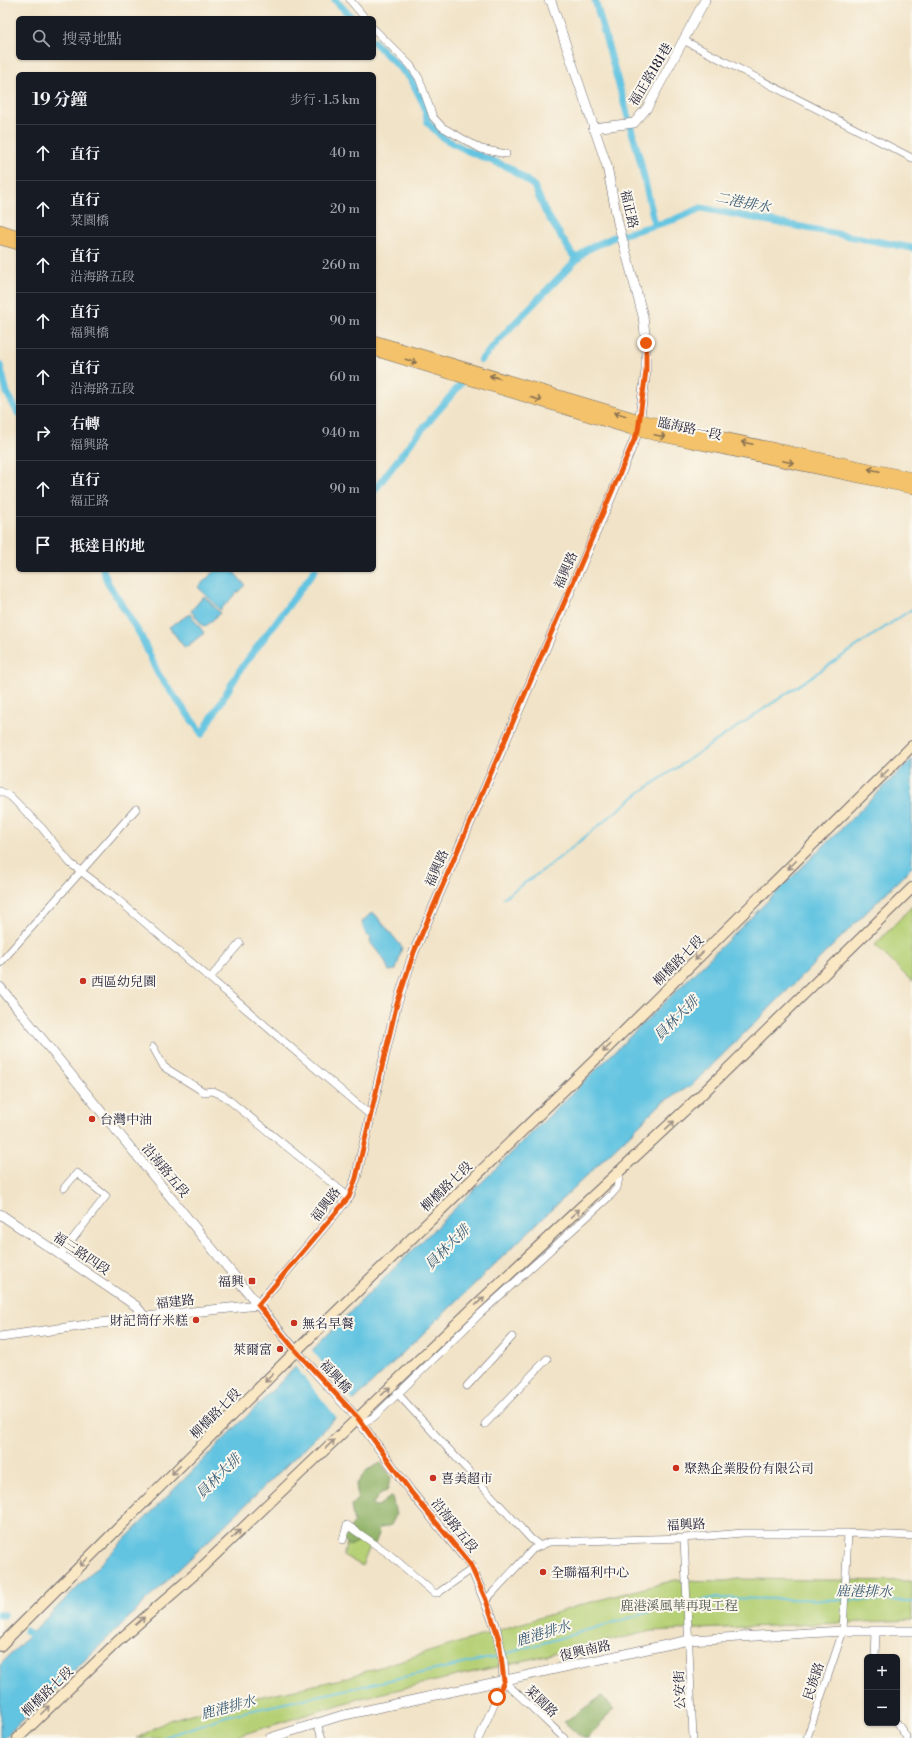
<!DOCTYPE html>
<html lang="zh-TW">
<head>
<meta charset="utf-8">
<style>
	body { margin:0; font-family:"Libre Bodoni","Noto Serif TC",serif; background:#242831; color:#f1f3f6 }
	.controls { position:absolute; right:12px; bottom:12px; display:grid; overflow:hidden; border-radius:6px; box-shadow:0 1px 3px #0004 }
	.controls button { width:36px; height:36px; display:grid; place-items:center; padding:0; border:0; border-bottom:1px solid #363941; background:#171b24; color:#f1f3f6; font:20px sans-serif }
	.stop { position:absolute; width:12px; height:12px; margin:-9px; border:3px solid #ea580c; border-radius:50%; background:#fff }
	.stop.end { background:#ea580c; border-color:#fff; box-shadow:0 1px 4px #0008 }
	.list { margin:0; padding:0; list-style:none }
	h2 { display:flex; justify-content:space-between; align-items:center; height:52px; margin:0; padding:0 16px; font-size:17px }
	h2 small { font-size:13px; font-weight:400; color:#9ea1a6 }
	.list li { display:grid; grid-template-columns:26px 1fr auto; gap:12px; align-items:center; box-sizing:border-box; height:56px; padding:0 16px; border-top:1px solid #363941 }
	.list b { display:block; font-size:15px; white-space:nowrap }
	.list p { margin:0; font-size:13px; white-space:nowrap; color:#9ea1a6 }
	.list em { font-size:13px; font-style:normal; color:#9ea1a6 }
	.icon { flex:none; width:22px; height:22px; fill:none; stroke:currentColor; stroke-width:2; stroke-linecap:round; stroke-linejoin:round }
	.map { position:relative; flex:none; width:912px; height:1738px; overflow:hidden }
	.search { position:absolute; background:#171b24; box-shadow:0 1px 3px #0004; left:16px; top:16px; width:360px; height:44px; display:flex; align-items:center; gap:10px; box-sizing:border-box; padding:0 14px; border-radius:6px; color:#9ea1a6; font-size:15px }
	.panel { position:absolute; background:#171b24; box-shadow:0 1px 3px #0004; left:16px; top:72px; width:360px; height:500px; border-radius:6px }
	.map>svg:first-child { display:block }
</style>
</head>
<body>
<div class="map">
<svg width="912" height="1738" viewBox="0 0 912 1738">
	<rect width="100%" height="100%" fill="#fbf7ec"/>
	<filter id="ink" filterUnits="userSpaceOnUse"><feTurbulence type="fractalNoise" baseFrequency=".025" numOctaves="2"/><feDisplacementMap in="SourceGraphic" scale="8" xChannelSelector="R" yChannelSelector="G"/><feConvolveMatrix kernelMatrix="1 2 1 2 8 2 1 2 1" color-interpolation-filters="sRGB"/></filter>
	<filter id="wash" filterUnits="userSpaceOnUse"><feTurbulence type="fractalNoise" baseFrequency=".012" numOctaves="4" result="noise"/><feDisplacementMap in="SourceGraphic" scale="16" xChannelSelector="R" yChannelSelector="G"/><feGaussianBlur stdDeviation="0.9" result="paint"/><feColorMatrix in="noise" values="0 0 0 0 0 0 0 0 0 0 0 0 0 0 0 0 0 1.4 0 .05"/><feComposite in="paint" operator="in"/></filter>
	<g filter="url(#wash)">
		<rect width="100%" height="100%" fill="#f1e3c7"/>
		<!-- green -->
		<path fill="#b6d076" stroke="#6c7958" d="M912 906V982L875 945Z
			M351 1532 371 1544 362 1566 343 1555Z
			M738 1579 912 1581V1620L652 1631 361 1698 231 1738H137L169 1720 239 1701 338 1680 584 1604 675 1580 724 1581Z"/>
		<!-- forest -->
		<path fill="#90b267" stroke="#596a51" d="M381 1463 391 1477 387 1491 381 1493 372 1505 378 1506 392 1496 396 1515 391 1525 378 1529 379 1534 374 1546 362 1540 349 1546 341 1536 354 1523 351 1506 358 1498 356 1485 367 1470Z
			M602 1696 614 1709 588 1738H582L564 1722Z"/>
		<!-- water -->
		<path fill="#63c4e1" stroke="#42738e" d="M216 570H232L245 585 220 610 198 587Z
			M204 596 220 613 206 626H203L191 611Z
			M190 614 204 633 185 648 169 627Z
			M912 759V867L692 1085 663 1102 4 1738H0V1665L358 1304Z
			M374 913 402 947 396 970 389 971 385 961 370 942 371 938C364 934 364 929 362 922L370 914Z"/>
		<!-- pier -->
		<path fill="#f1e3c7" d="M311 1349 355 1403 338 1419 294 1365Z"/>
		<g fill="none" stroke-linecap="round" stroke-linejoin="round">
			<!-- stream -->
			<path stroke="#63c4e1" stroke-width="2" d="M503 898 549 866 639 793 912 609
				M505 1654 653 1611 713 1598 912 1601
				M162 1738 226 1716 499 1656"/>
			<!-- canal -->
			<path stroke="#63c4e1" stroke-width="7" d="M335 0 352 18
				M595 0 640 160 655 225
				M374 42 411 79 424 105 428 123 443 138 468 151 510 168 534 186 545 211 572 254 578 259
				M481 360 508 330 586 250 614 237 673 220 701 208 912 248
				M0 365 7 393 18 413
				M374 491 413 440 460 385
				M103 570 108 583 141 636 158 674 202 734 240 670 315 570
				M0 1614 4 1615
				M26 1631 37 1639"/>
		</g>
	</g>
	<g filter="url(#ink)">
		<g fill="none" stroke-linecap="round" stroke-linejoin="round">
			<!-- minor casing -->
			<g stroke="#6a666c" stroke-width="8">
				<path id="minor" d="M350 0 365 18
					M374 29 410 65 419 78 433 117 442 127 481 149 506 154
					M685 41 912 158
					M0 791 10 796 42 828 70 863 116 898 370 1115
					M0 963 136 809
					M210 978 240 943
					M153 1047 164 1067 204 1092 213 1091 224 1096 349 1197
					M61 1254 106 1196 77 1173 64 1188
					M467 1386 512 1337
					M397 1393 531 1539 539 1545
					M357 1418 366 1421 374 1417 481 1313 611 1195 617 1188 620 1172
					M485 1424 547 1359
					M684 1538 693 1738
					M343 1540 347 1525 389 1554 434 1593H438L472 1569
					M486 1600 533 1549 549 1542 684 1538 743 1533H848L912 1536
					M875 1657 876 1632
					M317 1723 322 1738
					M897 1723 907 1738
					M479 1738 504 1681 564 1738
					M807 1738 843 1631 848 1533"/>
			</g>
			<!-- tertiary casing -->
			<g stroke="#6a666c" stroke-width="10">
				<path id="tertiary" d="M593 128 634 123 647 108 705 0
					M0 987 258 1305 296 1351 357 1418 411 1492 470 1564 495 1625 503 1660 504 1681
					M0 1214 136 1306 145 1317
					M0 1337 145 1317 258 1305 349 1197 356 1178 396 1007 414 952 611 497 638 431 646 371V343L643 316 618 223 607 166 551 1 549 0
					M270 1738 340 1716 689 1640 843 1631H912"/>
			</g>
			<!-- secondary casing -->
			<g stroke="#6a666c" stroke-width="12">
				<path id="secondary" d="M0 1646 296 1351 599 1056 912 746
					M18 1738 117 1642 196 1573 476 1305 700 1096 912 888"/>
			</g>
			<!-- primary casing -->
			<g stroke="#6a666c" stroke-width="12">
				<path id="primary" d="M0 230 18 236
					M0 239 18 244
					M374 341 640 420 912 478
					M374 350 638 431 912 488"/>
			</g>
			<!-- minor -->
			<use href="#minor" stroke="#fff" stroke-width="7"/>
			<!-- tertiary -->
			<use href="#tertiary" stroke="#fff" stroke-width="9"/>
			<!-- secondary -->
			<use href="#secondary" stroke="#fae7c3" stroke-width="10"/>
			<!-- primary -->
			<use href="#primary" stroke="#f3c26a" stroke-width="11"/>
		</g>
		<!-- one-way arrows -->
		<defs><path id="oneway-shaft" d="M-6 0H5M1.5-3L5.5 0L1.5 3" fill="none" stroke-width="1.6" stroke-linecap="round" stroke-linejoin="round"/></defs>
		<g stroke="#8a7252">
			<use href="#oneway-shaft" transform="translate(411 361) rotate(17)"/>
			<use href="#oneway-shaft" transform="translate(495 377) rotate(-164)"/>
			<use href="#oneway-shaft" transform="translate(536 399) rotate(17)"/>
			<use href="#oneway-shaft" transform="translate(620 414) rotate(-164)"/>
			<use href="#oneway-shaft" transform="translate(660 436) rotate(12)"/>
			<use href="#oneway-shaft" transform="translate(747 443) rotate(-168)"/>
			<use href="#oneway-shaft" transform="translate(788 462) rotate(12)"/>
			<use href="#oneway-shaft" transform="translate(874 470) rotate(-168)"/>
		</g>
		<g stroke="#998e86">
			<use href="#oneway-shaft" transform="translate(884 774) rotate(135)"/>
			<use href="#oneway-shaft" transform="translate(792 865) rotate(135)"/>
			<use href="#oneway-shaft" transform="translate(699 956) rotate(135)"/>
			<use href="#oneway-shaft" transform="translate(607 1048) rotate(135)"/>
			<use href="#oneway-shaft" transform="translate(670 1125) rotate(-43)"/>
			<use href="#oneway-shaft" transform="translate(575 1213) rotate(-43)"/>
			<use href="#oneway-shaft" transform="translate(480 1301) rotate(-43)"/>
			<use href="#oneway-shaft" transform="translate(269 1378) rotate(135)"/>
			<use href="#oneway-shaft" transform="translate(386 1391) rotate(-44)"/>
			<use href="#oneway-shaft" transform="translate(330 1444) rotate(-44)"/>
			<use href="#oneway-shaft" transform="translate(176 1470) rotate(135)"/>
			<use href="#oneway-shaft" transform="translate(236 1534) rotate(-44)"/>
			<use href="#oneway-shaft" transform="translate(84 1562) rotate(135)"/>
			<use href="#oneway-shaft" transform="translate(140 1621) rotate(-41)"/>
			<use href="#oneway-shaft" transform="translate(45 1710) rotate(-45)"/>
		</g>
	</g>
	<g fill="none" stroke-linecap="round" stroke-linejoin="round" filter="url(#ink)">
		<!-- route -->
		<path stroke="#ea580c" stroke-width="5" d="M497 1697 504 1681 499 1639 486 1600 470 1564 411 1492 358 1418 296 1351 258 1305 349 1197 356 1178 396 1007 414 952 638 431 646 371V343"/>
	</g>
	<!-- markers -->
	<g fill="#c8321e" stroke="#fbf7ec" stroke-width="1.5">
		<circle cx="83" cy="981" r="4"/>
		<circle cx="92" cy="1119" r="4"/>
		<rect x="248" y="1277" width="8" height="8" rx="2"/>
		<circle cx="196" cy="1320" r="4"/>
		<circle cx="294" cy="1323" r="4"/>
		<circle cx="280" cy="1349" r="4"/>
		<circle cx="676" cy="1468" r="4"/>
		<circle cx="433" cy="1478" r="4"/>
		<circle cx="543" cy="1572" r="4"/>
	</g>
	<g text-anchor="middle" stroke-width="4" stroke-linejoin="round" paint-order="stroke">
		<!-- street labels -->
		<g font-size="13" fill="#22223b" stroke="#fbf7ec">
			<text transform="translate(650 74) rotate(-59)" y="5">福正路181巷</text>
			<text transform="translate(630 209) rotate(77)" y="5">福正路</text>
			<text transform="translate(690 428) rotate(12)" y="5">臨海路一段</text>
			<text transform="translate(565 570) rotate(-66)" y="5">福興路</text>
			<text transform="translate(436 868) rotate(-66)" y="5">福興路</text>
			<text transform="translate(678 960) rotate(-45)" y="5">柳橋路七段</text>
			<text transform="translate(166 1170) rotate(50)" y="5">沿海路五段</text>
			<text transform="translate(446 1186) rotate(-44)" y="5">柳橋路七段</text>
			<text transform="translate(325 1204) rotate(-52)" y="5">福興路</text>
			<text transform="translate(82 1253) rotate(34)" y="5">福三路四段</text>
			<text transform="translate(175 1301) rotate(-6)" y="5">福建路</text>
			<text transform="translate(336 1376) rotate(48)" y="5">福興橋</text>
			<text transform="translate(215 1413) rotate(-45)" y="5">柳橋路七段</text>
			<text transform="translate(686 1524) rotate(-3)" y="5">福興路</text>
			<text transform="translate(455 1525) rotate(51)" y="5">沿海路五段</text>
			<text transform="translate(585 1650) rotate(-13)" y="5">復興南路</text>
			<text transform="translate(813 1681) rotate(-71)" y="5">民族路</text>
			<text transform="translate(679 1690) rotate(-92)" y="5">公安街</text>
			<text transform="translate(47 1691) rotate(-44)" y="5">柳橋路七段</text>
			<text transform="translate(542 1701) rotate(44)" y="5">菜園路</text>
		</g>
		<!-- poi labels -->
		<g font-size="13" fill="#22223b" stroke="#fbf7ec" text-anchor="start">
			<text x="91" y="986">西區幼兒園</text>
			<text x="100" y="1124">台灣中油</text>
			<text x="244" y="1286" text-anchor="end">福興</text>
			<text x="188" y="1325" text-anchor="end">財記筒仔米糕</text>
			<text x="302" y="1328">無名早餐</text>
			<text x="272" y="1354" text-anchor="end">萊爾富</text>
			<text x="684" y="1473">聚熱企業股份有限公司</text>
			<text x="441" y="1483">喜美超市</text>
			<text x="551" y="1577">全聯福利中心</text>
		</g>
		<!-- park labels -->
		<g font-size="13" fill="#4e564d" stroke="#fbf7ec">
			<text x="679" y="1610">鹿港溪風華再現工程</text>
		</g>
		<!-- water labels -->
		<g font-size="14" font-style="italic" fill="#395b75" stroke="#fbf7ec">
			<text transform="translate(743 202) rotate(11)" y="5">二港排水</text>
			<text transform="translate(676 1018) rotate(-45)" y="5">員林大排</text>
			<text transform="translate(447 1247) rotate(-45)" y="5">員林大排</text>
			<text transform="translate(218 1476) rotate(-45)" y="5">員林大排</text>
			<text transform="translate(864 1591) rotate(1)" y="5">鹿港排水</text>
			<text transform="translate(543 1633) rotate(-17)" y="5">鹿港排水</text>
			<text transform="translate(228 1707) rotate(-15)" y="5">鹿港排水</text>
		</g>
	</g>
</svg>
<div class="controls">
<button>+</button>
<button>−</button>
</div>
<div class="stop" style="left:497px;top:1697px"></div>
<div class="stop end" style="left:646px;top:343px"></div>
<div class="search"><svg class="icon" aria-label="search" viewBox="0 0 24 24"><circle cx="10" cy="10" r="6"/><path d="M15 15l6 6"/></svg>搜尋地點</div>
<section class="panel">
<h2>19 分鐘<small>步行 · 1.5 km</small></h2>
<ul class="list">
<li><svg class="icon" aria-label="ahead" viewBox="0 0 24 24"><path d="M12 20V5M6 11l6-6 6 6"/></svg><div><b>直行</b></div><em>40 m</em></li>
<li><svg class="icon" aria-label="ahead" viewBox="0 0 24 24"><path d="M12 20V5M6 11l6-6 6 6"/></svg><div><b>直行</b><p>菜園橋</p></div><em>20 m</em></li>
<li><svg class="icon" aria-label="ahead" viewBox="0 0 24 24"><path d="M12 20V5M6 11l6-6 6 6"/></svg><div><b>直行</b><p>沿海路五段</p></div><em>260 m</em></li>
<li><svg class="icon" aria-label="ahead" viewBox="0 0 24 24"><path d="M12 20V5M6 11l6-6 6 6"/></svg><div><b>直行</b><p>福興橋</p></div><em>90 m</em></li>
<li><svg class="icon" aria-label="ahead" viewBox="0 0 24 24"><path d="M12 20V5M6 11l6-6 6 6"/></svg><div><b>直行</b><p>沿海路五段</p></div><em>60 m</em></li>
<li><svg class="icon" aria-label="right" viewBox="0 0 24 24"><path d="M7 20v-9h11M14 6l5 5-5 5"/></svg><div><b>右轉</b><p>福興路</p></div><em>940 m</em></li>
<li><svg class="icon" aria-label="ahead" viewBox="0 0 24 24"><path d="M12 20V5M6 11l6-6 6 6"/></svg><div><b>直行</b><p>福正路</p></div><em>90 m</em></li>
<li><svg class="icon" aria-label="arrive" viewBox="0 0 24 24"><path d="M6 21V4h12l-3 4 3 4H6"/></svg><div><b>抵達目的地</b></div></li>
</ul>
</section>
</div>
</body>
</html>
